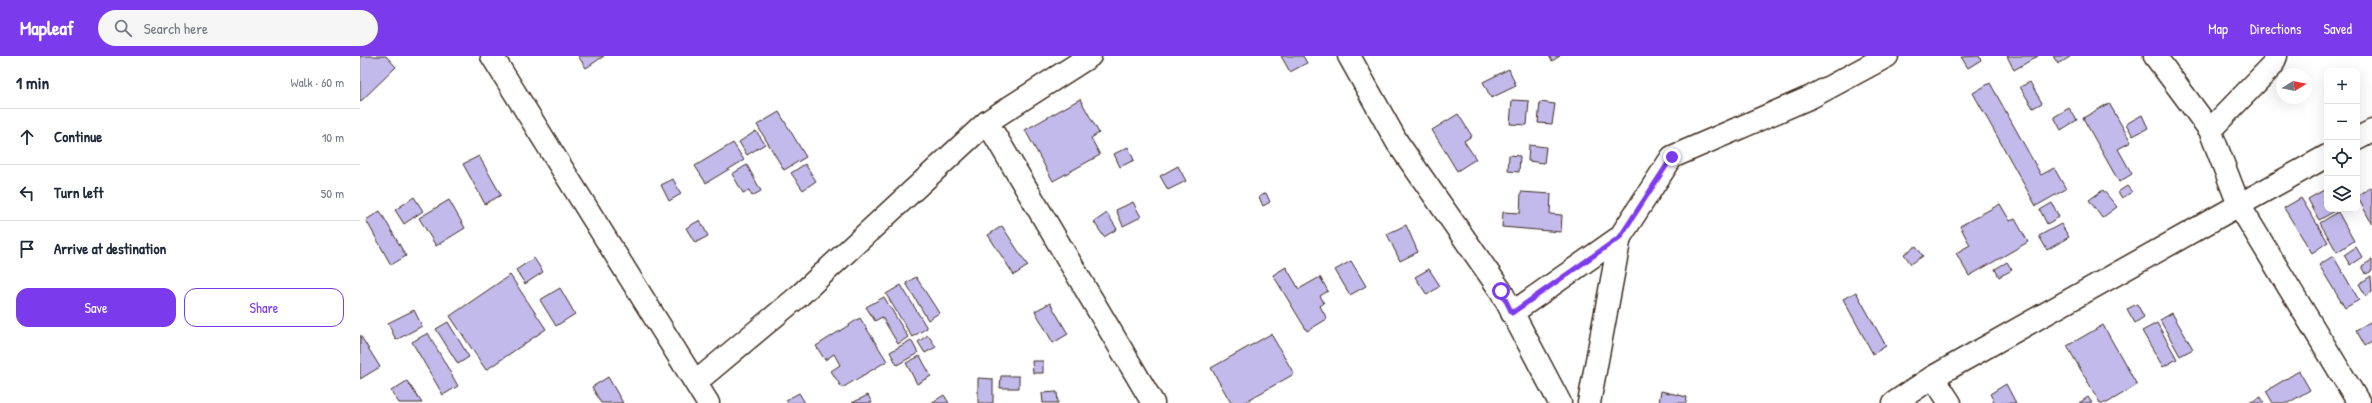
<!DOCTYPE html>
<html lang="en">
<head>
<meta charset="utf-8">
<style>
	body { margin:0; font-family:"Patrick Hand",sans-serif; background:#f6f6f7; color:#1f2937 }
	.controls { position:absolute; right:12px; top:12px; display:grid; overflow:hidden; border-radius:8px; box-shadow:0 4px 16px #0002 }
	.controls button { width:36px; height:36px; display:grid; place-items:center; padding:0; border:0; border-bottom:1px solid #e0e1e3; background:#fff; color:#1f2937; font:20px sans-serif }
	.compass { position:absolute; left:1916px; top:12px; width:36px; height:36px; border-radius:50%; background:#fff; box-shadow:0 4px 16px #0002; rotate:80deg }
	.stop { position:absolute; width:12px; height:12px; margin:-9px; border:3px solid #7c3aed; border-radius:50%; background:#fff }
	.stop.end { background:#7c3aed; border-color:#fff; box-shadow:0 1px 4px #0008 }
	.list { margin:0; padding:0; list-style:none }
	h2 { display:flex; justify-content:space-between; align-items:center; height:52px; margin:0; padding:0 16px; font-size:17px }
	h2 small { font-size:13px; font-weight:400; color:#747a83 }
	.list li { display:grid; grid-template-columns:26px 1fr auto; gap:12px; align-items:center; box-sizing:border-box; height:56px; padding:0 16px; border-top:1px solid #e0e1e3 }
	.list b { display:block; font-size:15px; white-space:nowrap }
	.list em { font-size:13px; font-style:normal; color:#747a83 }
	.actions { display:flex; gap:8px; padding:12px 16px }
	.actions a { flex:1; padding:9px 0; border:1px solid #7c3aed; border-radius:12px; text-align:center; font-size:14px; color:#7c3aed }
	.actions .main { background:#7c3aed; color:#fff }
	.icon { flex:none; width:22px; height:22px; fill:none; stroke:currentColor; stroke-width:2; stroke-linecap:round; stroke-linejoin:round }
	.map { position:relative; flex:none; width:2012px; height:347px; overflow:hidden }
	header { display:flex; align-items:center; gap:24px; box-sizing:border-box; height:56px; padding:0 20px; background:#7c3aed; color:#fff }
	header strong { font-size:19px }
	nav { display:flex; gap:22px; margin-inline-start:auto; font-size:14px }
	.search { width:280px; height:36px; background:#f6f6f7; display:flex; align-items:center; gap:10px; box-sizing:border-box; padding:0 14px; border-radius:22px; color:#747a83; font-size:15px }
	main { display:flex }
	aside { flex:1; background:#fff }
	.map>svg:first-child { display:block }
</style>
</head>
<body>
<header>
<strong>Mapleaf</strong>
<div class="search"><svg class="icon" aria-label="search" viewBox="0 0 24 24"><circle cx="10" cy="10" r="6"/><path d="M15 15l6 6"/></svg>Search here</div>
<nav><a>Map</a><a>Directions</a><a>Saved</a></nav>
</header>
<main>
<aside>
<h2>1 min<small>Walk · 60 m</small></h2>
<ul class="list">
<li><svg class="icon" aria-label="ahead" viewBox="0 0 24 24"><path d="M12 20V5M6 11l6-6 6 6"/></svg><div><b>Continue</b></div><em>10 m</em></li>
<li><svg class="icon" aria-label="left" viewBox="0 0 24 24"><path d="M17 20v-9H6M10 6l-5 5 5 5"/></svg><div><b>Turn left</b></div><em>50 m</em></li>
<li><svg class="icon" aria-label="arrive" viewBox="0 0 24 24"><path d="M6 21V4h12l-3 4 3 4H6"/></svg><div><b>Arrive at destination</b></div></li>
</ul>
<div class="actions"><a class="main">Save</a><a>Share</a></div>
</aside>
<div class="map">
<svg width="2012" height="347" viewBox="0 0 2012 347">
	<rect width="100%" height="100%" fill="#fff"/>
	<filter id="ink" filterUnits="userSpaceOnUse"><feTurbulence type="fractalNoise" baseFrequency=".025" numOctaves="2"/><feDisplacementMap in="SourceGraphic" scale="8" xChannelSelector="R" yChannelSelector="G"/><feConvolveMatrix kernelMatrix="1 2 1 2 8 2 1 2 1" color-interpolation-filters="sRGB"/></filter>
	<g filter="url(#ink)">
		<!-- building -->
		<path fill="#c3baec" stroke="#3b2a1e" d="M0 0H26L36 11 0 46Z
			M218 0H244L226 12Z
			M921 0H943L947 7 930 16Z
			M1189 0H1200L1192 5Z
			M1619 0 1621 4 1608 12 1601 1Z
			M1647 0H1678L1654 14Z
			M1693 0H1709L1710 1 1698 8Z
			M1149 13 1156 30 1131 42 1123 26Z
			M1670 26 1682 47 1673 52 1660 31Z
			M1630 27 1681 119 1694 112 1706 133 1676 150 1613 37Z
			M720 43 739 77 731 82 740 99 693 125 665 74Z
			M1152 44 1169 45 1167 69 1150 68Z
			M1180 46 1195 48 1192 68 1178 67Z
			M1749 47 1771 86 1758 93 1772 118 1759 126 1723 62Z
			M1709 52 1717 64 1701 74 1694 61Z
			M419 56 446 101 424 114 397 69Z
			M1098 58 1112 80 1104 85 1116 103 1097 115 1072 74Z
			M1782 59 1788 72 1773 80 1766 68Z
			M396 75 405 88 387 99 379 86Z
			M373 87 384 104 346 127 335 110Z
			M1169 89 1186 91 1184 107 1168 105Z
			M768 91 774 104 760 111 754 98Z
			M1149 99 1160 100 1159 116 1148 115Z
			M119 100 141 139 125 148 103 108Z
			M445 108 456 125 443 134 431 117Z
			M387 109 401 135 392 140 389 134 383 137 372 118Z
			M818 110 826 125 808 134 800 120Z
			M313 123 321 138 309 145 301 129Z
			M1767 130 1772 136 1762 142 1758 136Z
			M2012 131V168L1997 140Z
			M1743 134 1757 151 1742 162 1729 144Z
			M1964 134 1967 140V153L1975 155 1959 164 1948 143Z
			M1161 136 1191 138 1190 158 1202 159 1201 176 1142 171 1143 156 1160 157Z
			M906 137 910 146 903 150 899 141Z
			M54 141 63 155 44 168 35 154Z
			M1941 142 1968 186 1952 197 1924 152Z
			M89 144 105 172 76 190 59 162Z
			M773 146 781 161 763 170 756 154Z
			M1692 147 1699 161 1687 168 1680 154Z
			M1640 148 1650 165 1655 163 1668 186 1609 220 1596 197 1610 189 1600 170Z
			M20 155 46 200 31 209 6 164Z
			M1978 156 1994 185 1977 196 1960 167Z
			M747 157 757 173 744 181 734 166Z
			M340 164 348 180 335 187 326 172Z
			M1701 168 1709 181 1687 194 1679 180Z
			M1046 169 1058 196 1040 205 1027 178Z
			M642 170 668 210 654 219 628 179Z
			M1556 190 1563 200 1551 208 1544 198Z
			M1996 191 2002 201 1990 209 1984 199Z
			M1973 200 1999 244 1985 252 1959 209Z
			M174 202 183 216 165 228 156 214Z
			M2012 204V215L2006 218 2002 210Z
			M991 205 1006 230 990 239 975 214Z
			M1647 206 1652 214 1639 221 1635 213Z
			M926 211 939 233 960 221 968 235 960 240 964 247 960 250 967 263 947 275 913 219Z
			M1069 213 1080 230 1067 239 1055 221Z
			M150 219 186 273 126 314 90 260Z
			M2011 220 2012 236 2006 240 1999 228Z
			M556 221 579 257 568 264 546 227Z
			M541 229 567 272 552 281 526 238Z
			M200 232 215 258 196 270 180 244Z
			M1496 236 1526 290 1513 298 1483 243Z
			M524 241 548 281 538 288 522 261 515 265 506 251Z
			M690 247 708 278 693 287 675 255Z
			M1777 248 1784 261 1775 267 1767 253Z
			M54 254 62 270 36 284 28 267Z
			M1812 257 1833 293 1820 300 1800 264Z
			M500 262 527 305 482 332 471 315 480 309 474 298 465 304 456 290Z
			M88 266 109 301 98 308 76 273Z
			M2010 266 2012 270V286L2005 290 1996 274Z
			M1797 267 1817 303 1803 311 1782 275Z
			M1743 269 1777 329 1747 347H1740L1707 290Z
			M68 277 98 330 83 339 52 286Z
			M911 278 934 318 883 347H871L851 312Z
			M0 279 20 311 0 323Z
			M568 279 576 291 565 297 558 286Z
			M551 284 558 297 537 309 530 296Z
			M560 300 571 320 557 328 546 307Z
			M672 305H683V317H673Z
			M1939 315 1950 334 1928 347H1913L1906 335Z
			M641 320H659V332H640Z
			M248 321 263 347H241L232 331Z
			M618 322 633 323V347H618Z
			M47 325 62 347H39L31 335Z
			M1646 328 1656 347H1635L1630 338Z
			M1301 335 1327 341 1326 347H1299Z
			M697 336 698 347H683L682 337Z
			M439 337 445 347H428L426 344Z
			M508 339 512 347H492Z
			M584 339 589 347H571Z
			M1728 341 1732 347H1719Z
			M1901 341 1904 347H1889Z"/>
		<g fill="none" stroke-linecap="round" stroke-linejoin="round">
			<!-- street casing -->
			<g stroke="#3b2a1e" stroke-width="25">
				<path id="street" d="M132 0 348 347
					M989 0 1037 86 1141 235 1200 347
					M627 66 793 347
					M1850 74 1912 10 1916 0
					M1997 83 2012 75
					M1967 100 1879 149 1999 347
					M1152 257 1260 181 1312 101 1451 41 1527 0
					M1573 321 1590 347
					M336 326 440 239 627 66 730 0
					M1229 347 1260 181
					M1534 347 1573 321 1879 149 1850 74 1795 0"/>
			</g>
			<!-- street -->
			<use href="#street" stroke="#fff" stroke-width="22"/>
		</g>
	</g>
	<g fill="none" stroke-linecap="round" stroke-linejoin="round" filter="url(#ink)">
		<!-- route -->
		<path stroke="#7c3aed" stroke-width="5" d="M1141 235 1152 257 1260 181 1312 101"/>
	</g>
</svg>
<div class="controls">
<button>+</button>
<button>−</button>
<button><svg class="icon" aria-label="locate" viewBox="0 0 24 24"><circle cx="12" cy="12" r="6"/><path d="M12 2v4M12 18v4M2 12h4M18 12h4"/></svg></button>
<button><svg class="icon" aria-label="layers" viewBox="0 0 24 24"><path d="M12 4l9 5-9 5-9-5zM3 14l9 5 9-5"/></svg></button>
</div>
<svg class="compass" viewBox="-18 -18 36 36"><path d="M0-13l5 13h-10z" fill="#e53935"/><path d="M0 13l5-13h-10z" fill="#747a83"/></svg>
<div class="stop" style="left:1141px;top:235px"></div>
<div class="stop end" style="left:1312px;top:101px"></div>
</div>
</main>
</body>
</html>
